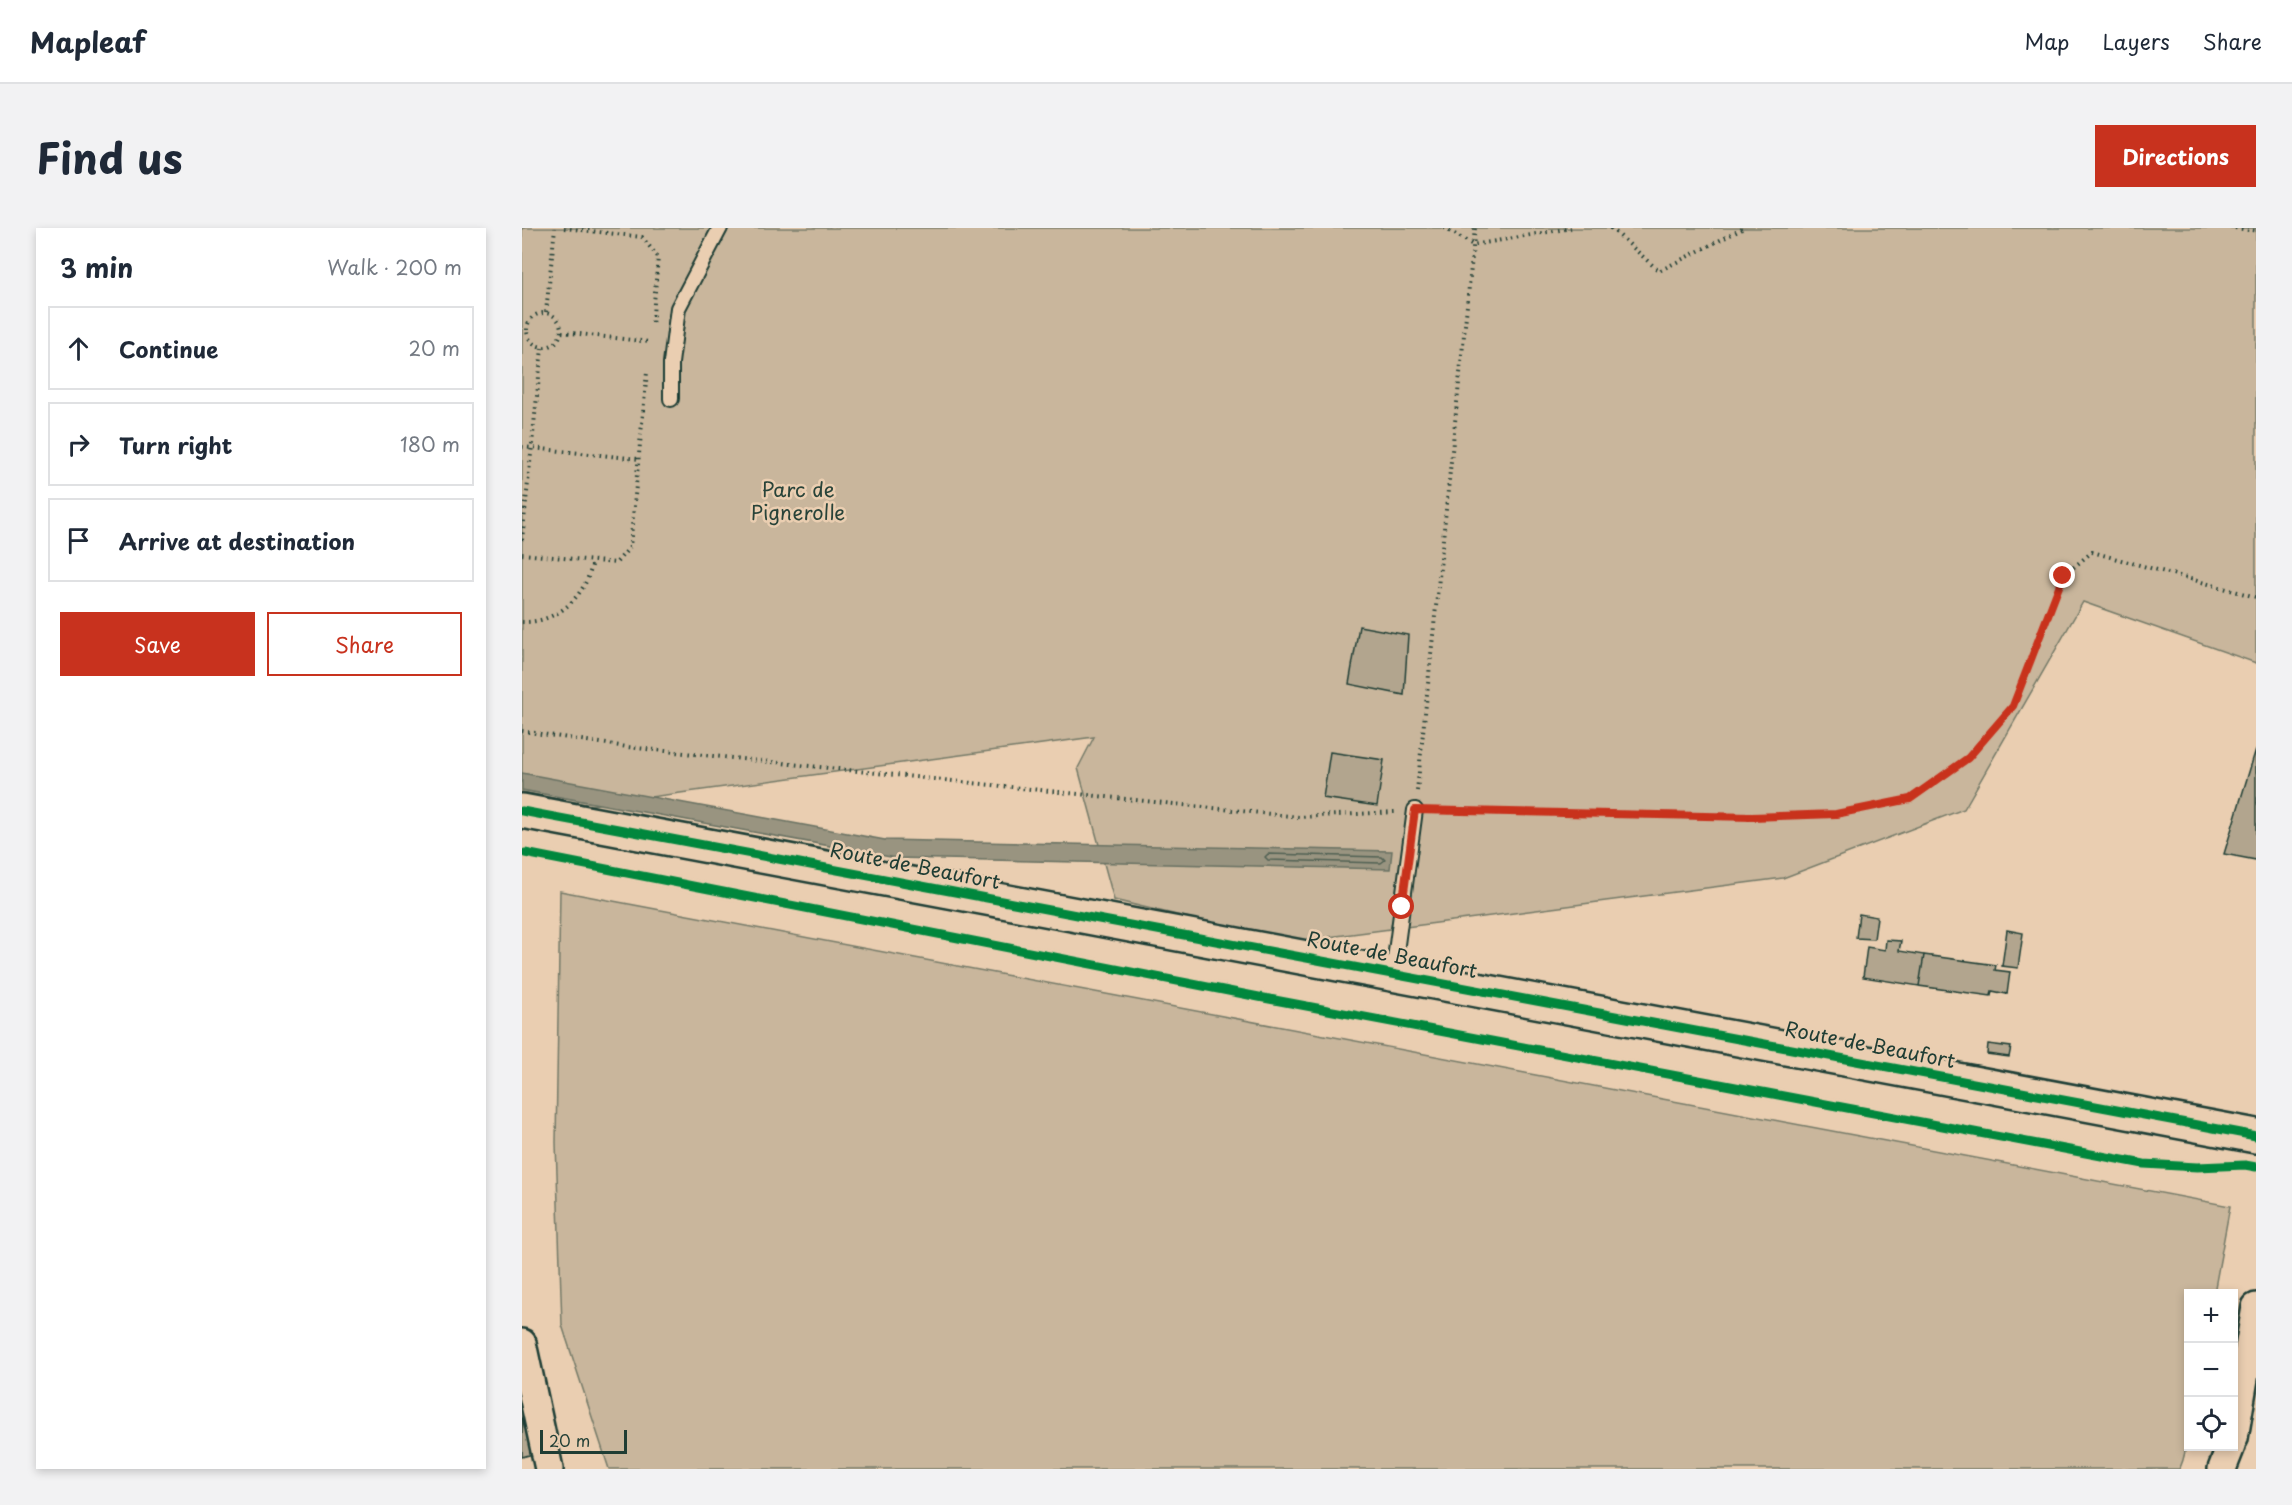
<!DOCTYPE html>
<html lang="en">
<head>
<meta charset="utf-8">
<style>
	body { margin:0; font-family:"Playpen Sans",sans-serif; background:#f2f2f3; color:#1f2937 }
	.controls { position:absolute; right:18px; bottom:18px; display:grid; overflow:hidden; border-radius:0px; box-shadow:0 3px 9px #0003 }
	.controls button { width:54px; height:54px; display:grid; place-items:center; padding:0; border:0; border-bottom:2px solid #e0e1e3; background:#fff; color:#1f2937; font:30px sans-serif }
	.scale { position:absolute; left:18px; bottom:15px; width:87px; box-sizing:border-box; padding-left:6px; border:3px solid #1f3d34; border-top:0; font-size:16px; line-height:21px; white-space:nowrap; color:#1f3d34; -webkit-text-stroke:4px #eaceb1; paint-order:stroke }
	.stop { position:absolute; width:18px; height:18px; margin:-14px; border:4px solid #c8321e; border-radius:50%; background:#fff }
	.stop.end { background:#c8321e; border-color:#fff; box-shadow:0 2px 6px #0008 }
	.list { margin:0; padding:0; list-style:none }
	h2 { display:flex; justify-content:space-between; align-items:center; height:78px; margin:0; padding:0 24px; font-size:26px }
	h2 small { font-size:20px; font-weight:400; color:#747a83 }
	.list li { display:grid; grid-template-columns:39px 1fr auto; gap:18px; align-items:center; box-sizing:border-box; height:84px; margin:0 12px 12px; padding:0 12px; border:2px solid #e0e1e3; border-radius:0px }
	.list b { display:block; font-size:22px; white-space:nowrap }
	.list em { font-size:20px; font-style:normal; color:#747a83 }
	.actions { display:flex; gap:12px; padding:18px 24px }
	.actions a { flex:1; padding:14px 0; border:2px solid #c8321e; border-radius:0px; text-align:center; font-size:21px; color:#c8321e }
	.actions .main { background:#c8321e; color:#fff }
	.icon { flex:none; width:33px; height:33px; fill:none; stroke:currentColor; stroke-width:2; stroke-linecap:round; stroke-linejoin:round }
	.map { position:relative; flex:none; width:1734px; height:1241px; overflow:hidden; border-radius:0px }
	header { display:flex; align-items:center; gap:36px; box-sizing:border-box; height:84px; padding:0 30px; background:#fff; border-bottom:2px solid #e0e1e3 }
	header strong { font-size:28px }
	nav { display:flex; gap:33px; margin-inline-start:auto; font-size:21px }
	.intro { display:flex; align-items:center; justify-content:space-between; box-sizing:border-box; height:144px; padding:0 36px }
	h1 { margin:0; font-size:42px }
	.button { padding:15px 27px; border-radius:0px; background:#c8321e; color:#fff; font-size:21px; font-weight:700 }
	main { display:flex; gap:36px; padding:0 36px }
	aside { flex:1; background:#fff; border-radius:0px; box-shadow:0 3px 9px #0003 }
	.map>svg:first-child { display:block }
</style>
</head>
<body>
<header>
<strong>Mapleaf</strong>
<nav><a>Map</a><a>Layers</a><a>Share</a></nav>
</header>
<div class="intro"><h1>Find us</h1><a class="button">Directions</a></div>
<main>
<aside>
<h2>3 min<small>Walk · 200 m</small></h2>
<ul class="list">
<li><svg class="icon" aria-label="ahead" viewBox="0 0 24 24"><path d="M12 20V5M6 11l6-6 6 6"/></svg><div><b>Continue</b></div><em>20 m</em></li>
<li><svg class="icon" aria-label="right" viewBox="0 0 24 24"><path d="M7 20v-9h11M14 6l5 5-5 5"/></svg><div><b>Turn right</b></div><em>180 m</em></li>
<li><svg class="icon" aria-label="arrive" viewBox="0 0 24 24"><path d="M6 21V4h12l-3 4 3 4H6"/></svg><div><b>Arrive at destination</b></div></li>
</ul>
<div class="actions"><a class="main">Save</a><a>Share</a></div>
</aside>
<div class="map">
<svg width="1734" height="1241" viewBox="0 0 1734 1241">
	<rect width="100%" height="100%" fill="#eaceb1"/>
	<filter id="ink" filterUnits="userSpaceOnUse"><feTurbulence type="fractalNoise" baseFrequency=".0167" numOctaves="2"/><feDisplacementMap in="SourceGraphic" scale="12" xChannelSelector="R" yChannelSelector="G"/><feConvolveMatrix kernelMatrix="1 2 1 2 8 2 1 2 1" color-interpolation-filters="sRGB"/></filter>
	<g filter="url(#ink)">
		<!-- green -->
		<path fill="#c9b69c" stroke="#747a68" stroke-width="1.5" d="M0 0H1734V435L1561 374 1442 581 1261 650 768 714 592 672 556 540 572 509 69 577 0 564Z
			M38 663 1708 978 1692 1065 1666 1066C1666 1099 1673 1218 1657 1241H87L40 1097 34 915Z"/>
		<!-- water -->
		<path fill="#999480" stroke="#687162" stroke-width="1.5" d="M0 545 363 612 870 623 868 641 374 630 0 562Z"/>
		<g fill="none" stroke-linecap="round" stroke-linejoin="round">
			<!-- shore -->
			<path stroke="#506052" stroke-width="1.5" d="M746 626 860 629 863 632 859 635 746 632 743 629Z"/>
		</g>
		<!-- building -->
		<path fill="#b2a58e" stroke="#1f3d34" stroke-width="1.5" d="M837 398 886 407 882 467 827 456Z
			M1734 521V632L1702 626Z
			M808 524 862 532 855 578 801 570Z
			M1337 686 1355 689 1352 711 1334 710Z
			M1485 702 1501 705 1496 740 1480 738Z
			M1364 712 1379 713 1377 723 1402 727 1397 758 1341 749 1345 719 1363 722Z
			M1402 727 1474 737 1473 742 1488 744 1485 766 1470 763 1469 768 1397 758Z
			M1466 816 1489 819 1487 829 1465 826Z
			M0 1183 11 1226 0 1229Z"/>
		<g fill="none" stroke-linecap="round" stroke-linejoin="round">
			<!-- lane casing -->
			<g stroke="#1f3d34" stroke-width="18">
				<path id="lane" d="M149 171V135L156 80 198 0
					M871 746 893 582"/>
			</g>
			<!-- street casing -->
			<g stroke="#1f3d34" stroke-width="32">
				<path id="street" d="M0 1115 27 1241
					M1712 1210 1734 1079
					M1700 1241 1709 1218"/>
			</g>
			<!-- secondary casing -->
			<g stroke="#1f3d34" stroke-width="38">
				<path id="secondary" d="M0 583 1734 908"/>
			</g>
			<!-- path -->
			<path stroke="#1f3d34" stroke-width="4" stroke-dasharray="1.5 4.5" stroke-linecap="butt" d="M42 0 120 9 136 29 130 98
				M922 0 951 17 1049 0
				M1089 0 1137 43 1222 0
				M1713 0 1734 3
				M24 84 33 0
				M5 102a17 17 0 1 1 34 0a17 17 0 1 1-34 0Z
				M40 104 128 114
				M0 219 117 231
				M0 312 20 120
				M0 326 94 335 108 319 125 144
				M0 394C36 395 64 368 71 333
				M0 503 105 519 777 589 873 584
				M895 563 953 0
				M914 583 1230 589 1314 586 1387 571 1446 530 1491 478 1541 348 1570 324 1734 369"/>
			<!-- lane -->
			<use href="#lane" stroke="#eaceb1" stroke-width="14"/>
			<!-- street -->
			<use href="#street" stroke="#eaceb1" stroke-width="27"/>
			<!-- secondary -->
			<use href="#secondary" stroke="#eaceb1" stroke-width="33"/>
			<!-- cycleway casing -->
			<g stroke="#eaceb1" stroke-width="13">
				<path id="cycleway" d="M0 583 1734 908
					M3 625 742 770 1622 936 1675 939 1723 937 1734 939"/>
			</g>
			<!-- cycleway -->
			<use href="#cycleway" stroke="#00873e" stroke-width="9"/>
		</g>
	</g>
	<g fill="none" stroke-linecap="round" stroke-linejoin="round" filter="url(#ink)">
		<!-- route -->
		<path stroke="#c8321e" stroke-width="8" d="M880 679 893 582 1230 589 1314 586 1388 571 1446 530 1491 478 1541 348"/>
	</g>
	<g text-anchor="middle" stroke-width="5" stroke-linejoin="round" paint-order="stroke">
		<!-- park labels -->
		<g font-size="20" fill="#284339" stroke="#eaceb1">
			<text x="276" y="269">Parc de<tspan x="276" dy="23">Pignerolle</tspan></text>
		</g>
		<!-- street labels -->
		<g font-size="20" fill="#1f3d34" stroke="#eaceb1">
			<text transform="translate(393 638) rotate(11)" y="7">Route de Beaufort</text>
			<text transform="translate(870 727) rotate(11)" y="7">Route de Beaufort</text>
			<text transform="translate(1348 817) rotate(11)" y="7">Route de Beaufort</text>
		</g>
	</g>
</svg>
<div class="controls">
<button>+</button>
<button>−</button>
<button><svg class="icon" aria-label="locate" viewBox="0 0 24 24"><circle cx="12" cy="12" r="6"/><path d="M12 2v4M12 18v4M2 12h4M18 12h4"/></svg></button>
</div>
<div class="scale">20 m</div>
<div class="stop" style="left:880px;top:679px"></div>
<div class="stop end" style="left:1541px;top:348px"></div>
</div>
</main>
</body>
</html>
